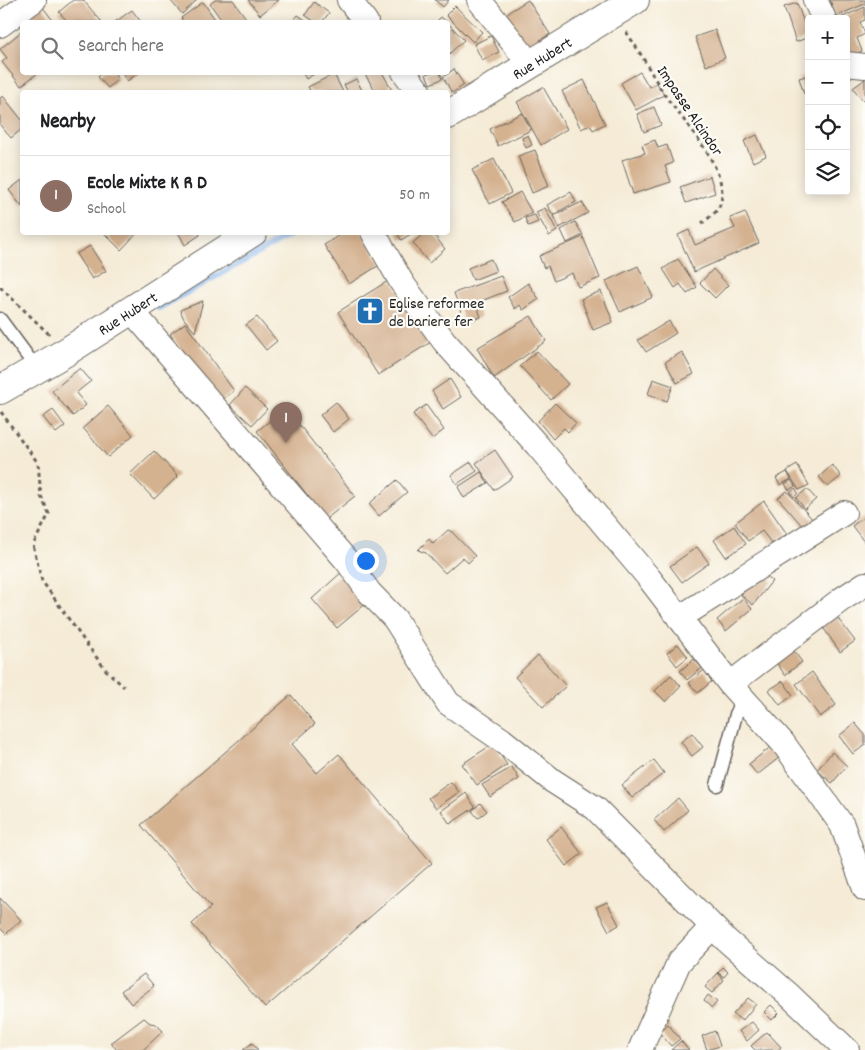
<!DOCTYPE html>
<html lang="en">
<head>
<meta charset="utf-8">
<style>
	body { margin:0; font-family:Dekko,sans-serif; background:#f2f2f2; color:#202124 }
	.controls { position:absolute; right:15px; top:15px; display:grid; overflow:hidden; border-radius:5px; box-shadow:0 2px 12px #0003 }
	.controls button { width:45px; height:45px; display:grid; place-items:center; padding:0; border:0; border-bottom:1px solid #e0e0e0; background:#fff; color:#202124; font:25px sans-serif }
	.you { position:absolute; left:365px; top:560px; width:18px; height:18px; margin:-12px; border:4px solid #fff; border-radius:50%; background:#1a73e8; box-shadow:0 0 0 8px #1a73e833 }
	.badge { display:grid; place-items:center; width:32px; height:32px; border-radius:50%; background:#0b8043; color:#fff; font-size:16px; font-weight:700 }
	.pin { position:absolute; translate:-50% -41px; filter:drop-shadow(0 1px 2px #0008) }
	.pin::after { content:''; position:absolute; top:26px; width:18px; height:15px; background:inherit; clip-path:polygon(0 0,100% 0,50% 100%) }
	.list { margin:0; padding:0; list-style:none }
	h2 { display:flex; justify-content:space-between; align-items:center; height:65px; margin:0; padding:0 20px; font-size:21px }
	h2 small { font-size:16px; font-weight:400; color:#757577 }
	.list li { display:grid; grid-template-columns:32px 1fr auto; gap:15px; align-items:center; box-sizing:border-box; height:80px; padding:0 20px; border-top:1px solid #e0e0e0 }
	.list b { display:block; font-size:19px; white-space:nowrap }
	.list p { margin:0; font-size:16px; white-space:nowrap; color:#757577 }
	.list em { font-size:16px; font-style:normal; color:#757577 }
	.icon { flex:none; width:28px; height:28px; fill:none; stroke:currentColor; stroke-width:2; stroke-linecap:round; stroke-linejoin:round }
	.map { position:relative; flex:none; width:865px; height:1050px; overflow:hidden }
	.search { position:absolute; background:#fff; box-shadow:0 2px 12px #0003; left:20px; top:20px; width:430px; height:55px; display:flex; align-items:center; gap:12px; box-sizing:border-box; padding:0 18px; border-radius:5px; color:#757577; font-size:19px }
	.panel { position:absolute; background:#fff; box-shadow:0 2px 12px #0003; left:20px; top:90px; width:430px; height:145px; border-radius:5px }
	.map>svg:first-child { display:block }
</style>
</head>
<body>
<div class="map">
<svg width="865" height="1050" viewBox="0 0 865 1050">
	<rect width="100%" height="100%" fill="#fdfcf7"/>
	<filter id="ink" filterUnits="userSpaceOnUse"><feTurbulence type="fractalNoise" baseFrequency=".02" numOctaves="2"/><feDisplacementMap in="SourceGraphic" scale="10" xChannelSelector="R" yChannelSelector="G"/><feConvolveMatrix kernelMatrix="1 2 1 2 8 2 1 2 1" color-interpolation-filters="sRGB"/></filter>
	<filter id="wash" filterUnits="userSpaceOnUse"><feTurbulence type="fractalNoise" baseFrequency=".0096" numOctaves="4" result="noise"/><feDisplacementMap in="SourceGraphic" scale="20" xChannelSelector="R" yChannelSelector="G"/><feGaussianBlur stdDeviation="1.12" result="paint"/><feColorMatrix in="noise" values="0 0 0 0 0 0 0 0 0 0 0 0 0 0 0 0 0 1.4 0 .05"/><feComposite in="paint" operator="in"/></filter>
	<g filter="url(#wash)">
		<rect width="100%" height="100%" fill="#f5ebd6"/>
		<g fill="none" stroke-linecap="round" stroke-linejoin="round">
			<!-- stream -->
			<path stroke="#80b1ec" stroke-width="6" d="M159 308 296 232"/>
		</g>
		<g id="blocks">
			<!-- building -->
			<path fill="#d4b18f" d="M73 0H83L102 22H68L59 12Z
				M170 0H197L182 14Z
				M215 0H233L248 21 223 22 210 4Z
				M248 0H279L260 15Z
				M435 0H449L443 7Z
				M528 0 550 34 540 40 541 44 529 53 504 15Z
				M830 0H865V4L836 16Z
				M39 2 54 22H25L20 16Z
				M203 2 217 22H184L181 18Z
				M314 2 329 13 322 22H315L305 15Z
				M797 3 809 37 796 42 784 7Z
				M455 6 482 32 473 42 446 15Z
				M865 7V20L860 22 865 34 857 38 862 51 847 57 846 19H838Z
				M132 10 141 22H115Z
				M298 15 308 22H292Z
				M441 17 447 22H436Z
				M448 23 464 40 448 55Z
				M715 30 725 58 706 66 695 37Z
				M22 31V72H39L21 86 2 62 7 58 0 49Z
				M491 36 499 52 482 60 474 44Z
				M454 69 464 85 452 93 443 77Z
				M103 72H113L118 79 108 88 98 77Z
				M121 72H140L127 81Z
				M302 72H317L306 79Z
				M382 72 393 92H376L364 73Z
				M431 72H440L442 79 430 84 426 74Z
				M640 72 649 87 657 83 664 95 636 110 621 83Z
				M334 74 343 92H311L308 87Z
				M809 75V93L804 94 799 78Z
				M356 79 363 92H348L344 85Z
				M865 79V100L863 101 853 88Z
				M584 80 605 124 593 130 590 125 581 129 562 91Z
				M543 87 567 129 541 145 517 102Z
				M3 96 22 120V129L11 138 0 125V98Z
				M654 107 661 125 644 132 637 114Z
				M522 113 531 130 498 146 490 129Z
				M528 135 532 145 526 148 522 138Z
				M757 135 766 156 753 162 744 141Z
				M655 140 658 148 667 145 673 163 665 166 671 182 633 194 622 160 645 153 642 145Z
				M535 150 549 186 532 193 518 156Z
				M494 159 511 193 490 204 472 170Z
				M710 176 715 193 686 203 680 187Z
				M22 180V207L9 190Z
				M520 192 532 213 515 222 502 202Z
				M571 192 576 202 553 215 547 205Z
				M582 202 588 213 559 228 553 216Z
				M545 208 557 231 549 236 536 212Z
				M745 212 759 243 694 272 678 235 689 230 695 245 735 228 730 218Z
				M535 215 538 222 528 226 525 218Z
				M575 222 583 235 567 243 561 230Z
				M103 232H138L121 250Z
				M178 232H199L200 235 185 245Z
				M344 232H361L381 264 349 284 324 245Z
				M397 232H414L401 240Z
				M425 232H432L445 249 429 263 413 243Z
				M583 237 600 278 578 287 572 273 554 281 548 266 544 268 539 256Z
				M90 246 106 271 92 279 76 254Z
				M491 259 496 271 473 280 468 268Z
				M678 259 697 287 687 294 680 284 675 288 663 269Z
				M638 266 653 297 620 312 606 281Z
				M713 269 728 285 715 298 700 283Z
				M501 276 507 291 476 303 481 317 465 323 454 293Z
				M391 279 431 342 378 375 338 312Z
				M528 283 539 299 523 310 520 305 515 309 508 297Z
				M601 291 613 322 593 330 581 299Z
				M203 301 195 332 184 319 180 310Z
				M531 316 546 341 494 378 477 348Z
				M257 317 277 341 266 350 246 325Z
				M669 321 676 333 646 352 638 340Z
				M185 323 234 391 219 402 170 334Z
				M537 351 568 384 551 400 520 366Z
				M682 352 694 374 677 383 665 362Z
				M80 368 91 381 76 393 86 405 73 416 52 391Z
				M450 379 461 397 443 409 432 391Z
				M653 379 673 386 667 401 648 394Z
				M245 388 267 409 252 425 230 405Z
				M336 402 349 419 333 432 320 415Z
				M555 403 576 423 568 432 564 428 553 439 538 421Z
				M426 405 444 430 432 439 413 414Z
				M108 406 133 435 108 457 83 428Z
				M286 408 355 496 326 519 257 431Z
				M53 410 65 426 56 433 43 417Z
				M495 450 513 477 494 490 476 463Z
				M154 451 178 476 154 499 130 474Z
				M471 462 477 471 457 484 451 475Z
				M797 465 809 485 799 490 787 471Z
				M832 465 841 476 828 487 819 477Z
				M481 472 488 483 464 498 458 487Z
				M787 472 791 479 780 485 776 478Z
				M397 480 407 492 379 516 369 504Z
				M791 480 795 486 789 490 785 484Z
				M795 488 798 493 794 497 790 492Z
				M807 489 816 499 805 509 796 498Z
				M787 491 815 522 806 530 778 498Z
				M764 501 787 534 772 544 762 531 748 541 735 523Z
				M865 516V543L852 526Z
				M734 526 746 544 726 557 714 540Z
				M448 530 452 532 475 556 468 563 463 557 445 573 426 553 418 550 429 539 433 544Z
				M697 547 709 563 682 582 670 566Z
				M343 571 369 601 337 628 312 599Z
				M760 572 772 581 753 605 741 595Z
				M743 598 752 609 726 631 717 620Z
				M836 616 855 641 840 652 822 626Z
				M678 644 688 657 677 666 667 653Z
				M793 650 802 662 785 675 776 662Z
				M538 655 566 686 543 707 515 677Z
				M694 659 702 668 687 680 680 671Z
				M704 670 712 681 698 693 689 683Z
				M812 672 836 705 820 717 796 684Z
				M671 675 681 686 666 702 655 691Z
				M783 681 793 695 780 705 769 690Z
				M291 695 315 724 292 744 317 773 339 754 432 863 265 1008 192 924 211 907 141 825Z
				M855 723 865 735V745L853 754 839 736Z
				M692 733 703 747 692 756 681 742Z
				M493 744 507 765 477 785 462 764Z
				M772 746 780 757 757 775 749 764Z
				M832 752 847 766 832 783 817 770Z
				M654 760 664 773 632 798 622 785Z
				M512 767 519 779 490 797 482 785Z
				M451 782 459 792 436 808 428 798Z
				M466 793 475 807 450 824 441 811Z
				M678 798 688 810 664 832 654 820Z
				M480 803 487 811 478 818 472 811Z
				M561 827 582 854 566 866 546 839Z
				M0 898 21 920 6 934 0 928Z
				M607 902 619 925 609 931 596 907Z
				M723 967 728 972 724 977 718 973Z
				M718 973 724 980 712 993 705 987Z
				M144 974 154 986 131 1004 121 991Z
				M708 995 717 1002 712 1008 704 1001Z
				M748 998 756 1004 742 1021 733 1014Z
				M771 1005 779 1013 772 1020 764 1012Z
				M144 1018 150 1023 156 1024 163 1031 143 1050H117L111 1043Z
				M752 1022 759 1030 747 1041 739 1031Z
				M668 1024 680 1039 671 1046 659 1032Z
				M715 1031 720 1046 707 1050 702 1036Z
				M767 1032 781 1047 778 1050H755L751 1046Z
				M681 1041 689 1050H671Z
				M252 1043 258 1050H243Z"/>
		</g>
	</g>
	<g filter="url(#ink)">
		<use href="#blocks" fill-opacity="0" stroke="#68645d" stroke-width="1"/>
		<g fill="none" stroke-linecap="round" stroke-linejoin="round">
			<!-- service casing -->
			<g stroke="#68645d" stroke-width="15">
				<path id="service" d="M0 319 37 369
					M717 785 741 696"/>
			</g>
			<!-- minor casing -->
			<g stroke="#68645d" stroke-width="26">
				<path id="minor" d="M349 0 366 22
					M479 0 531 65
					M815 0 824 19
					M0 25 34 0
					M846 64 865 66
					M404 72 419 92
					M373 232 402 283 444 341 537 445 649 578 730 684 783 743 842 825 865 889
					M131 310 347 561 369 592 395 619 448 703 502 740 553 781 595 808 725 939 787 993 847 1050
					M679 618 844 513
					M730 684 842 599 865 584
					M640 1050 679 962 712 927"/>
			</g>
			<!-- tertiary casing -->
			<g stroke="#68645d" stroke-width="30">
				<g id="tertiary">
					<path id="s1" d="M448 115 635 0"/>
					<path id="s2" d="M0 390 66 352 253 232"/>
				</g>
			</g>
			<!-- path -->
			<path stroke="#68645d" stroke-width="3" stroke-dasharray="4 4" stroke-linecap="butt" d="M626 32C640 51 651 73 664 94 681 119 735 174 719 207 716 213 707 219 702 223
				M0 287 50 335
				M1 412 38 463 41 496 49 514 33 545 42 581 85 642 106 670 124 687"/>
			<!-- service -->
			<use href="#service" stroke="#fff" stroke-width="12"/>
			<!-- minor -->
			<use href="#minor" stroke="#fff" stroke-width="24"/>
			<!-- tertiary -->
			<use href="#tertiary" stroke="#fff" stroke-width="28"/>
		</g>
	</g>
	<!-- icons -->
	<defs>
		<g id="church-square" transform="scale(1.4375)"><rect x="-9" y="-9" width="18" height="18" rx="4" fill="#1f6fb2" stroke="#fdfcf7"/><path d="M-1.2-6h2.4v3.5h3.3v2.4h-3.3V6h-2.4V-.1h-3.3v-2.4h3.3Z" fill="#fff"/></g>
	</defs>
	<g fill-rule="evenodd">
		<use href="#church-square" x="370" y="311"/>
	</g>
	<g text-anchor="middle" stroke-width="4.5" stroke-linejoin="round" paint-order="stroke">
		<!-- street labels -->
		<g font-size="16" fill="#1c1c1c" stroke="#fdfcf7">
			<text dy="6" stroke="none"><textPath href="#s1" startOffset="110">Rue Hubert</textPath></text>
			<text transform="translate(691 110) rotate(56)" y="6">Impasse Alcindor</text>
			<text dy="6" stroke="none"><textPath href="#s2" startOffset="149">Rue Hubert</textPath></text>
		</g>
		<!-- poi labels -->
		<g font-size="16" fill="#1c1c1c" stroke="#fdfcf7" text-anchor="start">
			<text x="389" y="308">Eglise reformee<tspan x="389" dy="18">de bariere fer</tspan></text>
		</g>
	</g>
</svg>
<div class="controls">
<button>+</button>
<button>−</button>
<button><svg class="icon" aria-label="locate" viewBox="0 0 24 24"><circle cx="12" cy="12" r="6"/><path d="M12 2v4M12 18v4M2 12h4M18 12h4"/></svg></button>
<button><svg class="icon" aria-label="layers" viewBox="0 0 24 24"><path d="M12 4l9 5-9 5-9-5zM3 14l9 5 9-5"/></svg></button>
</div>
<div class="you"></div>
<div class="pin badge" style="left:286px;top:443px;background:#8d6e63">1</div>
<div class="search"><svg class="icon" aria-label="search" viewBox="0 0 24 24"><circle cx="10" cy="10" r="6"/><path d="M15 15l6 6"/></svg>Search here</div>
<section class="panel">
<h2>Nearby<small></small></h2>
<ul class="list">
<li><span class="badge" style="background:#8d6e63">1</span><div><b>Ecole Mixte K R D</b><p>School</p></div><em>50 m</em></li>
</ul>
</section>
</div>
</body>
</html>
